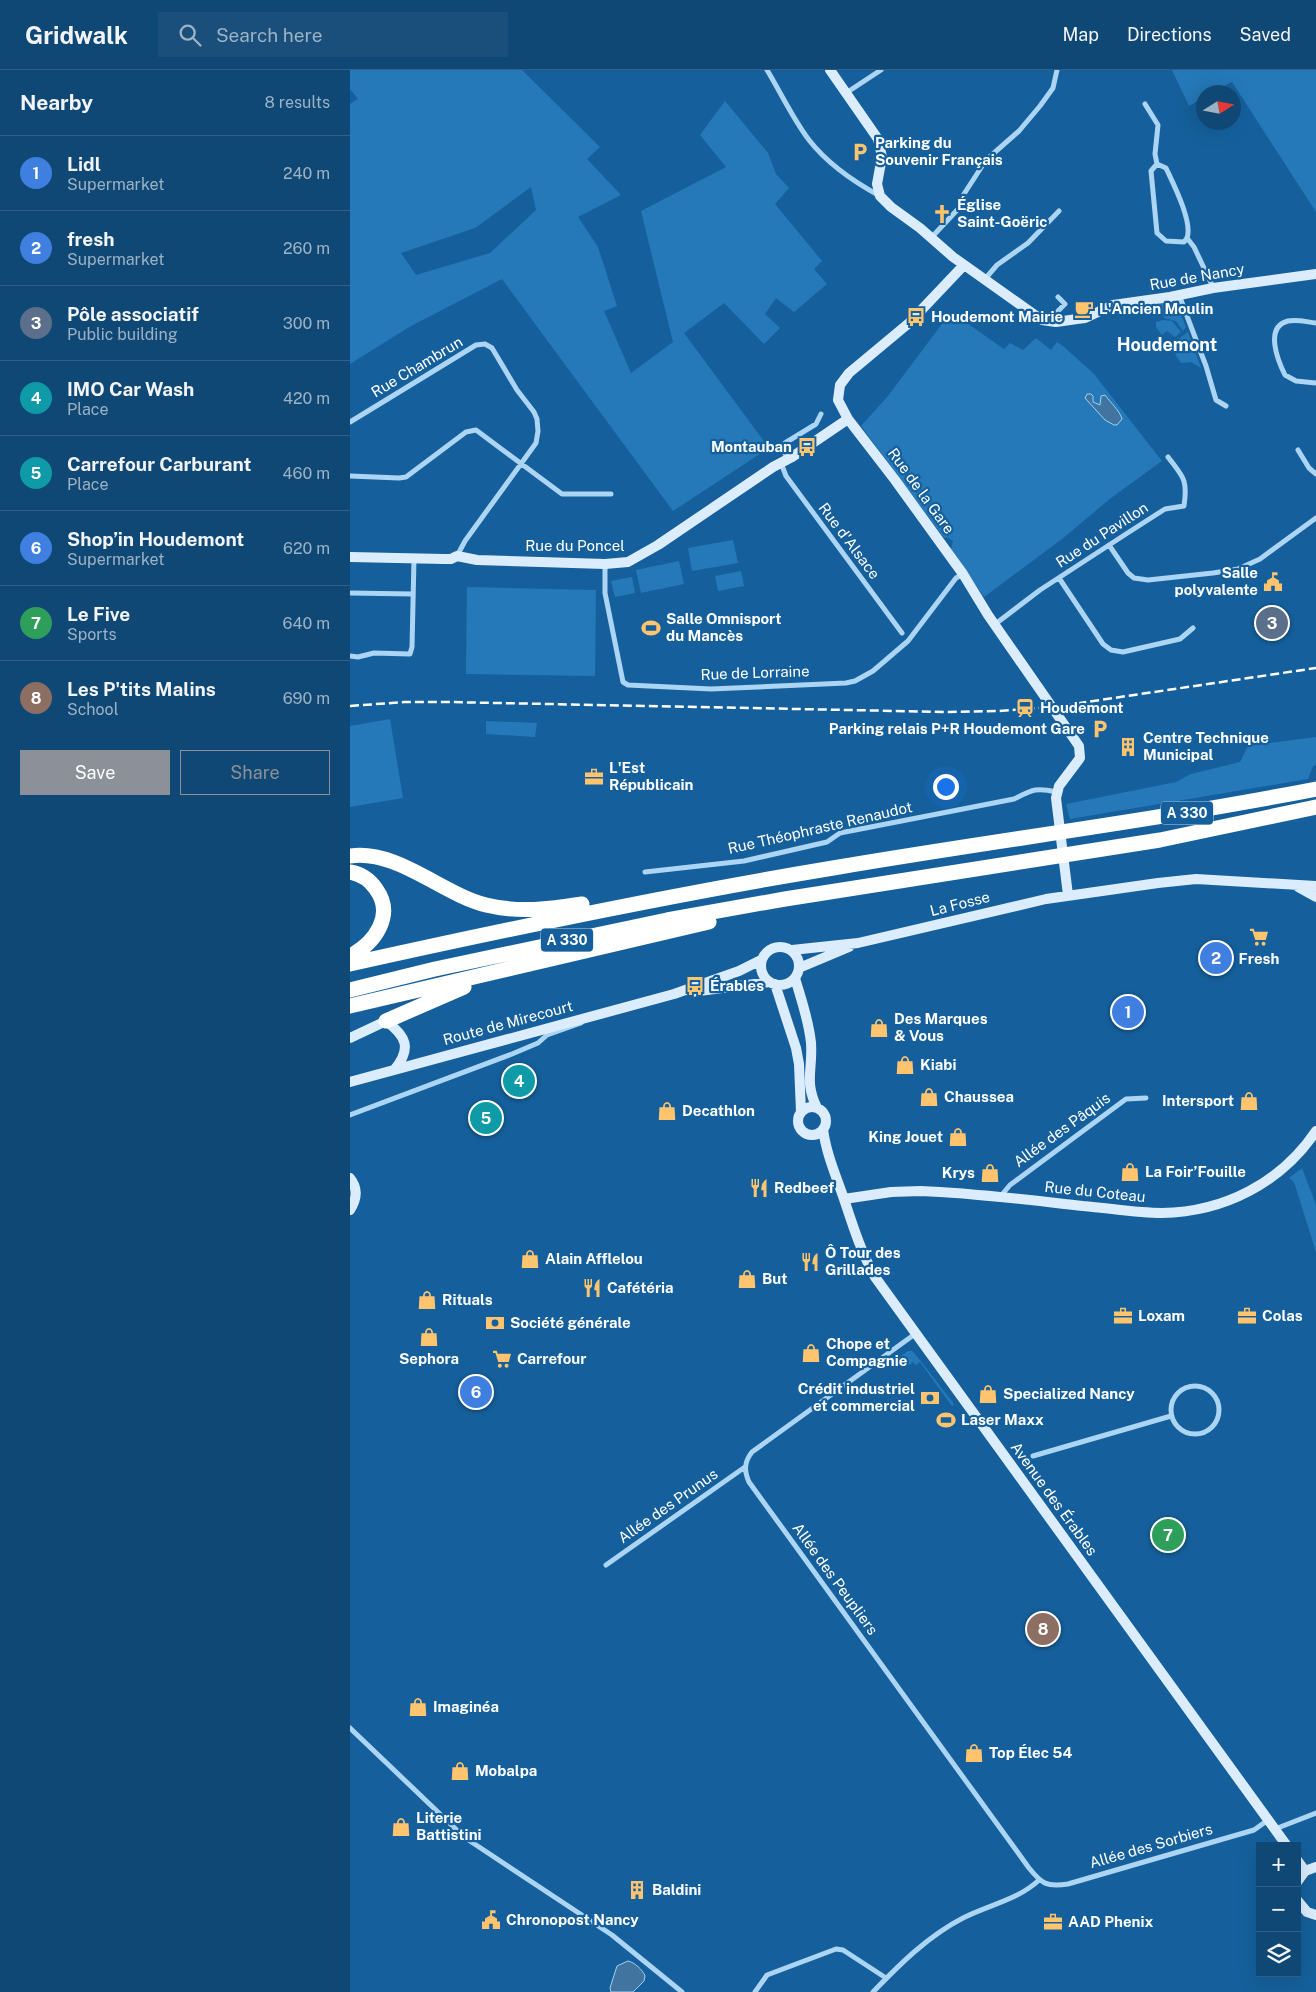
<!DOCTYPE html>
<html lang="en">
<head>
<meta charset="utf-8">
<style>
	body { margin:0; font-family:"Public Sans",sans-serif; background:#194f7a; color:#f1f3f6 }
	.controls { position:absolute; right:15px; bottom:15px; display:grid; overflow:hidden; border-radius:0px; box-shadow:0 5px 20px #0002 }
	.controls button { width:45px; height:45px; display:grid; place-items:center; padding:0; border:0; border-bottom:1px solid #306087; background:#104875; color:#f1f3f6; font:25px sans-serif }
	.compass { position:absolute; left:846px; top:15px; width:45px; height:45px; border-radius:50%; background:#104875; box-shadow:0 5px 20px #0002; rotate:79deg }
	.you { position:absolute; left:595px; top:716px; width:18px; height:18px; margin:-12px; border:4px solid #fff; border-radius:50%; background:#1a73e8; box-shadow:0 0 0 8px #1a73e833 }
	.badge { display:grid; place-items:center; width:32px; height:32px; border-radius:50%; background:#8c9099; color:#fff; font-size:16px; font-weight:700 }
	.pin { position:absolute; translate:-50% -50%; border:2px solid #fff; box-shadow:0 1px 5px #0006 }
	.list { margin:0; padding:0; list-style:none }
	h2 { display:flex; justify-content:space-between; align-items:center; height:65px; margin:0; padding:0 20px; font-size:21px }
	h2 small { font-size:16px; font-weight:400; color:#9cb2c5 }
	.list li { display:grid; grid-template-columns:32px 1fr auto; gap:15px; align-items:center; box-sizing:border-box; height:75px; padding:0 20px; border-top:1px solid #306087 }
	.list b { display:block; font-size:19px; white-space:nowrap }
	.list p { margin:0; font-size:16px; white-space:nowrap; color:#9cb2c5 }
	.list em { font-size:16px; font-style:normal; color:#9cb2c5 }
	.actions { display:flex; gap:10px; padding:15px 20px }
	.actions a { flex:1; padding:11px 0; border:1px solid #8c9099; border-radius:0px; text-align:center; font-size:18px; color:#8c9099 }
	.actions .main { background:#8c9099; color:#fff }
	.icon { flex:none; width:28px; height:28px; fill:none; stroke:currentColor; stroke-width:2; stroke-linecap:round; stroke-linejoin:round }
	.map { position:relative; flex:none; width:966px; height:1922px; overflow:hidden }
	header { display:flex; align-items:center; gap:30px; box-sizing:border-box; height:70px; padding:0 25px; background:#104875; border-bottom:1px solid #306087 }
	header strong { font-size:24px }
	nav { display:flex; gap:28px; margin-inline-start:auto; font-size:18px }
	.search { width:350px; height:45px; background:#194f7a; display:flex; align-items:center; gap:12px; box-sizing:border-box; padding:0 18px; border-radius:0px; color:#9cb2c5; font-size:19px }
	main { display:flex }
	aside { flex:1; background:#104875 }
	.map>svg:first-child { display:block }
</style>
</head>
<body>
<header>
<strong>Gridwalk</strong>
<div class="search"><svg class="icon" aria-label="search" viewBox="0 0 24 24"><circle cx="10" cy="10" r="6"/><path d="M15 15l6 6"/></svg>Search here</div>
<nav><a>Map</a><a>Directions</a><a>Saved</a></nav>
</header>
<main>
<aside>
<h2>Nearby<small>8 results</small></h2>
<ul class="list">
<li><span class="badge" style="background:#3f7fe0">1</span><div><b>Lidl</b><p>Supermarket</p></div><em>240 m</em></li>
<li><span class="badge" style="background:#3f7fe0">2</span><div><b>fresh</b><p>Supermarket</p></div><em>260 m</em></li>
<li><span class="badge" style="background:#5c6f8a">3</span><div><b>Pôle associatif</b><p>Public building</p></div><em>300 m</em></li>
<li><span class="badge" style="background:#0f9aa8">4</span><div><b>IMO Car Wash</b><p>Place</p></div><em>420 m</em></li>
<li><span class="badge" style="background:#0f9aa8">5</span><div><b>Carrefour Carburant</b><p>Place</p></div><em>460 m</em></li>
<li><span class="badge" style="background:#3f7fe0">6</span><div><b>Shop’in Houdemont</b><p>Supermarket</p></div><em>620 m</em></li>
<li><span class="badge" style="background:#2e9e5b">7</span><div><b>Le Five</b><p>Sports</p></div><em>640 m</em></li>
<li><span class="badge" style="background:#8d6e63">8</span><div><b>Les P'tits Malins</b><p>School</p></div><em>690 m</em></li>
</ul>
<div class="actions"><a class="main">Save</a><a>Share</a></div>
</aside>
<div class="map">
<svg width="966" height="1922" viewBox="0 0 966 1922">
	<rect width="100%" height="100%" fill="#15609c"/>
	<!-- green -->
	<path fill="#2579b9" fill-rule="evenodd" d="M0 0H172L250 77 237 89 271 125 228 147 248 177 267 236 254 241 281 303 323 272 291 141 376 97 350 65 375 31 418 83 426 104 439 118 425 134 472 191 464 199 477 214 444 242 426 228 415 244 430 258 414 274 374 233 334 263 419 378 323 441 152 209 61 256 0 294V34L8 29 0 19ZM181 117 186 140 140 183 66 205 51 183 125 158Z
		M822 0H966V142L882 12 863 22H854L853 28 839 36Z
		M819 233 823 236 828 237 836 257 833 261 826 251 814 248 813 243 807 240 806 234Z
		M601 242 654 279 660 273 673 280 686 268 701 280 707 272 713 276 744 304 812 391 761 428 712 469 634 527 601 479 603 471 597 467 594 468 511 356 538 326Z
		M813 250 822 251 831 262 825 267 817 261 812 265 806 257V252Z
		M838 262 851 298 841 292 831 293 825 284 831 279 827 270Z
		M383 470 388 493 342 501 338 478Z
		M329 491 334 514 291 523 286 500Z
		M391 501 394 516 368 521 365 506Z
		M282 507 285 523 265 527 261 511Z
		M117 517 246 520 245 606 116 604Z
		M40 649 53 728 0 737V656Z
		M136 651 187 653 185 667 136 664Z
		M966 667V695L963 696 958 709 720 749 716 734 826 712 841 704 890 692 898 676Z
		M952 1098 966 1135V1182L944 1112 939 1108Z
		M558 1281H562L566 1285 604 1334 602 1336 570 1292 566 1295 563 1292 558 1296 552 1285Z"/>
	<!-- water -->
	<path fill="#41759f" stroke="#9ed1f5" d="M737 324H741L743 326V332L750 335 751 326 755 325C760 332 770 341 772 349L767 355H764L755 350 735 328Z
		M278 1891C284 1892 293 1900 295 1906L294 1911 283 1922H261L260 1918 267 1896Z"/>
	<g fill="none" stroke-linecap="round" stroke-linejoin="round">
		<!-- street -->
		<path stroke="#acd4f3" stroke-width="5" d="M417 0C431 23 443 49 459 70 477 93 504 112 530 126
			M496 23 531 0
			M795 34 808 55 805 84 807 94
			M581 168 609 138 614 124 636 90 669 61 690 36 703 18 707 0
			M837 168 834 172 816 171 807 163 801 101 807 94 816 98C823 113 843 152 837 168L844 177 863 217
			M635 209 647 195 678 173 709 141
			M829 225 856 296 866 330 876 336
			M706 252 707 242 715 234 708 227
			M966 253C957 252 947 249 938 251 914 257 928 291 935 305L946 311 966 313
			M0 352 126 275 135 274 142 278 167 320 184 342 187 349 188 361 186 373 115 471 107 486
			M948 380 959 398 966 404
			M438 389 433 380 435 373 466 354 471 344
			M431 393 436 406 552 563
			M0 406 49 408 56 407 116 362 126 360 212 424H261
			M759 475 778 503 784 508 798 510 863 503 888 499 910 489 966 448
			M255 494V523L273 612 278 615 361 619 496 613 505 611 523 601 558 571 606 508 613 504
			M709 508 753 574 761 580 773 582 830 569 843 558
			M0 523 63 524
			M644 555 690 520 776 464 815 439 834 436C838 409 833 407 818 387
			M0 586 8 587 24 583 60 584 62 577 64 489
			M295 802 394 791 477 772 490 763 664 729C682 720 686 717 706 722
			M0 1045 162 984 188 973 197 965 231 953
			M650 1127 660 1115 776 1029 796 1028
			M565 1264 402 1382C394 1392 394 1401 399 1412L679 1798C692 1814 696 1817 718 1814L904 1760 918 1750
			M821 1340a24 24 0 1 1 48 0a24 24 0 1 1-48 0Z
			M683 1386 821 1346
			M256 1495 395 1397
			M0 1658 114 1767 262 1865 332 1922
			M925 1759 966 1743
			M405 1922 417 1905 486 1879 493 1880 536 1908
			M523 1922C550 1894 578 1866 613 1848 638 1835 668 1830 689 1810"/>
		<!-- secondary -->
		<path stroke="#dbedfd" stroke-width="10" d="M480 0 528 69 532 87 527 114 530 126 541 137 570 158 603 187 692 250 706 252 727 249 735 248 763 235 820 227 863 218 966 204
			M614 195 559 253 499 303 490 315 488 330 498 349 545 410 613 504 638 545 729 676 730 688 709 716 706 728 718 825
			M0 487 94 489H101L107 486 127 490 255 494 278 492 308 475 423 397 442 387 498 349
			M948 817 966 827
			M411 896a19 19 0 1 1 38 0a19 19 0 1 1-38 0Z
			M442 880 508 873 696 829 808 813 846 809 966 816
			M449 898 499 877
			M445 908C451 929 459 951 461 973 463 1000 454 1011 467 1038
			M425 914 446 978 449 994 451 1042
			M341 922 420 912
			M0 968 36 951C56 966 62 978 45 999
			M0 1012 324 924 389 901 411 890
			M448 1051a14 14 0 1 1 28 0a14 14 0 1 1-28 0Z
			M473 1059C476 1083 486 1106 494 1129 503 1156 511 1182 525 1207L937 1776
			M0 1108C8 1118 7 1129 0 1140
			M494 1129 541 1122 571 1121C625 1123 679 1130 733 1136 759 1138 786 1143 812 1143 874 1142 931 1113 966 1061
			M947 1790 955 1801
			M947 1812 955 1801 966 1797
			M947 1830 957 1842 966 1845"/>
		<!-- highway -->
		<path stroke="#fff" stroke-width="15" d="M0 786C47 779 92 824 136 835 169 843 200 839 232 834
			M0 802C11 804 20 810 26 819 45 845 25 873 0 886
			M0 894C162 858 325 824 489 797 648 770 808 750 966 719
			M0 920 85 899 317 850 435 829 810 770 966 737
			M0 936 359 852
			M36 951 114 917"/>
		<!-- rail -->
		<path stroke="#fff" stroke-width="2.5" stroke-dasharray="9 4" stroke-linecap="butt" d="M0 636 55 632H98L598 642 649 641 703 637 966 598"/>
	</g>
	<!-- icons -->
	<defs>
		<g id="parking-bare" transform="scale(1.5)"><path d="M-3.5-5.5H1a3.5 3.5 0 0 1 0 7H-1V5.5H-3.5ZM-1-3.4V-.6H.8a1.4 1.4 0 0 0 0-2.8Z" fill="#ffc46d" stroke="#15609c" stroke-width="2.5" paint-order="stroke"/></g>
		<g id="church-bare" transform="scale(1.5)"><path d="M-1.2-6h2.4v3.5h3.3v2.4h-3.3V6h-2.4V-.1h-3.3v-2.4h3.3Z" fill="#ffc46d" stroke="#15609c" stroke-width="2.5" paint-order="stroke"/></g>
		<g id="cafe-bare" transform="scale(1.5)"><path d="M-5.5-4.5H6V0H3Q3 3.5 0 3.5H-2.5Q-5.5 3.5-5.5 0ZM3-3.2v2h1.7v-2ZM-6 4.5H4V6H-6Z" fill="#ffc46d" stroke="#15609c" stroke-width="2.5" paint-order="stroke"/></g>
		<g id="bus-bare" transform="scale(1.5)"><path d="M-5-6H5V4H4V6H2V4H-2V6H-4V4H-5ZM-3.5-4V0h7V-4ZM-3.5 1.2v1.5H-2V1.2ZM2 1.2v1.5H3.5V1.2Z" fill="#ffc46d" stroke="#15609c" stroke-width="2.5" paint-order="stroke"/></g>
		<g id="civic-bare" transform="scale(1.5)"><path d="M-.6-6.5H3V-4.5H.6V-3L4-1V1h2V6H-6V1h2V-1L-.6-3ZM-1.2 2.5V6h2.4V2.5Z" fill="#ffc46d" stroke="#15609c" stroke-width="2.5" paint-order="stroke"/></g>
		<g id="stadium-bare" transform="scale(1.5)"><path d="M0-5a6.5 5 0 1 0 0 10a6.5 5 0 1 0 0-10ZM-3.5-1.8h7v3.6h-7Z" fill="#ffc46d" stroke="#15609c" stroke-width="2.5" paint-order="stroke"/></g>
		<g id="station-bare" transform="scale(1.5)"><path d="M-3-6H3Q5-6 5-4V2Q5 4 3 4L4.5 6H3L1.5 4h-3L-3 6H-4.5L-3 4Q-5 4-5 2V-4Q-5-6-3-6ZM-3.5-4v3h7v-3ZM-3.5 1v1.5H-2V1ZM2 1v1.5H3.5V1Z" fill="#ffc46d" stroke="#15609c" stroke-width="2.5" paint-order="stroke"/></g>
		<g id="building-bare" transform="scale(1.5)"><path d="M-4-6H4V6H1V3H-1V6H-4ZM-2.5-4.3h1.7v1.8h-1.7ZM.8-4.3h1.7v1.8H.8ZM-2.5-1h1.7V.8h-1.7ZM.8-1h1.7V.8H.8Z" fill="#ffc46d" stroke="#15609c" stroke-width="2.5" paint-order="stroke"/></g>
		<g id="office-bare" transform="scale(1.5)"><path d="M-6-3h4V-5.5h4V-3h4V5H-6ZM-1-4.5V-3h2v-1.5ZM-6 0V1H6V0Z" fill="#ffc46d" stroke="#15609c" stroke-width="2.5" paint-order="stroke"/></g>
		<g id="supermarket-bare" transform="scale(1.5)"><path d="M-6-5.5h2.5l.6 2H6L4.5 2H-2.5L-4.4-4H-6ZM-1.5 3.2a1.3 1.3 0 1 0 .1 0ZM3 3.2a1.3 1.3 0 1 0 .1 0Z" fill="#ffc46d" stroke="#15609c" stroke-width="2.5" paint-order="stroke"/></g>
		<g id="shop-bare" transform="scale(1.5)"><path d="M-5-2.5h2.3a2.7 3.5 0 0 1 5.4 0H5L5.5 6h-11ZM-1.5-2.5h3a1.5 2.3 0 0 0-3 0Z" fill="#ffc46d" stroke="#15609c" stroke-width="2.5" paint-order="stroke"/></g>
		<g id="restaurant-bare" transform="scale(1.5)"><path d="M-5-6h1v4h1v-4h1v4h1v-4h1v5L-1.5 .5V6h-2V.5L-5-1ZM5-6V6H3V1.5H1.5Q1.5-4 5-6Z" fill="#ffc46d" stroke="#15609c" stroke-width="2.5" paint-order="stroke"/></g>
		<g id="bank-bare" transform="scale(1.5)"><path d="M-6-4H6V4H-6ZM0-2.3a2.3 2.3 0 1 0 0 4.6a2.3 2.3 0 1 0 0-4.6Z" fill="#ffc46d" stroke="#15609c" stroke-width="2.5" paint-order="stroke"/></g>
	</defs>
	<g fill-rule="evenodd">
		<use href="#parking-bare" x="510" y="82"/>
		<use href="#church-bare" x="592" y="144"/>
		<use href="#cafe-bare" x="734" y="239"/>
		<use href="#bus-bare" x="566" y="247"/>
		<use href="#bus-bare" x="457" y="377"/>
		<use href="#civic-bare" x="923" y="512"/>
		<use href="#stadium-bare" x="301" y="558"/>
		<use href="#station-bare" x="675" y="638"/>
		<use href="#parking-bare" x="750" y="659"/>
		<use href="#building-bare" x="778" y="677"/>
		<use href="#office-bare" x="244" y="707"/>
		<use href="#supermarket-bare" x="909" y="867"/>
		<use href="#bus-bare" x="345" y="916"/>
		<use href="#shop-bare" x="529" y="958"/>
		<use href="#shop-bare" x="555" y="995"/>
		<use href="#shop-bare" x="579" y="1027"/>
		<use href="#shop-bare" x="899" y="1031"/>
		<use href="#shop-bare" x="317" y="1041"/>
		<use href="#shop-bare" x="608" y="1067"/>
		<use href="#shop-bare" x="780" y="1102"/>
		<use href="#shop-bare" x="640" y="1103"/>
		<use href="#restaurant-bare" x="409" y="1118"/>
		<use href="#shop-bare" x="180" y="1189"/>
		<use href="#restaurant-bare" x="460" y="1192"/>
		<use href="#shop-bare" x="397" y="1209"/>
		<use href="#restaurant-bare" x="242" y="1218"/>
		<use href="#shop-bare" x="77" y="1230"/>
		<use href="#office-bare" x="773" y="1246"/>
		<use href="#office-bare" x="897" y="1246"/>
		<use href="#bank-bare" x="145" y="1253"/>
		<use href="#shop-bare" x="79" y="1267"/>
		<use href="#shop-bare" x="461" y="1283"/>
		<use href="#supermarket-bare" x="152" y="1289"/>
		<use href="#shop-bare" x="638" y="1324"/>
		<use href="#bank-bare" x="580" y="1328"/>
		<use href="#stadium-bare" x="596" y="1350"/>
		<use href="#shop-bare" x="68" y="1637"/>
		<use href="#shop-bare" x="624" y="1683"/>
		<use href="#shop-bare" x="110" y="1701"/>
		<use href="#shop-bare" x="51" y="1757"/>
		<use href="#building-bare" x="287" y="1820"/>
		<use href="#civic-bare" x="141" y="1850"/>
		<use href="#office-bare" x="703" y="1852"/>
	</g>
	<g text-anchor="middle" stroke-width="4.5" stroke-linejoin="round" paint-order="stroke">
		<!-- shield labels -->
		<g fill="#15609c" stroke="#b9cfe1" stroke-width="1">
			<rect x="811" y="731.5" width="52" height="23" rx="4"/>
			<rect x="191" y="858.5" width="52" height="23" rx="4"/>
		</g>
		<g font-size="14" font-weight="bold" fill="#fff">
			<text x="837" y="748">A 330</text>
			<text x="217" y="875">A 330</text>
		</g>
		<!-- poi labels -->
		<g font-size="15" font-weight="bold" fill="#fff" stroke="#15609c" text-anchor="start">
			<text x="525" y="78">Parking du<tspan x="525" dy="17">Souvenir Français</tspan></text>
			<text x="607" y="140">Église<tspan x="607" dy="17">Saint-Goëric</tspan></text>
			<text x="749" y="244">L'Ancien Moulin</text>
			<text x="581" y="252">Houdemont Mairie</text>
			<text x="442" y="382" text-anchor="end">Montauban</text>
			<text x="908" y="508" text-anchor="end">Salle<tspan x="908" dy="17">polyvalente</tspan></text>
			<text x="316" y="554">Salle Omnisport<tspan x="316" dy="17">du Mancès</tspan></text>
			<text x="690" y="643">Houdemont</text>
			<text x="735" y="664" text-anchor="end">Parking relais P+R Houdemont Gare</text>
			<text x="793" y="673">Centre Technique<tspan x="793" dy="17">Municipal</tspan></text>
			<text x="259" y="703">L'Est<tspan x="259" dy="17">Républicain</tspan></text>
			<text x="909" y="894" text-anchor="middle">Fresh</text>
			<text x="360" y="921">Érables</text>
			<text x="544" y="954">Des Marques<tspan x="544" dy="17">&amp; Vous</tspan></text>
			<text x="570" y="1000">Kiabi</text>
			<text x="594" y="1032">Chaussea</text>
			<text x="884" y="1036" text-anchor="end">Intersport</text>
			<text x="332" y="1046">Decathlon</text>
			<text x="593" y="1072" text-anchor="end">King Jouet</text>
			<text x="795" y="1107">La Foir’Fouille</text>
			<text x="625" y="1108" text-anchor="end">Krys</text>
			<text x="424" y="1123">Redbeef</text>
			<text x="475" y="1188">Ô Tour des<tspan x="475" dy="17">Grillades</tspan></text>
			<text x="195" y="1194">Alain Afflelou</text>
			<text x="412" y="1214">But</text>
			<text x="257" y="1223">Cafétéria</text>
			<text x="92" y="1235">Rituals</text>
			<text x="788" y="1251">Loxam</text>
			<text x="912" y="1251">Colas</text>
			<text x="160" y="1258">Société générale</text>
			<text x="476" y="1279">Chope et<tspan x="476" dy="17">Compagnie</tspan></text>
			<text x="79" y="1294" text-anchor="middle">Sephora</text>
			<text x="167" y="1294">Carrefour</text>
			<text x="565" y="1324" text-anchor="end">Crédit industriel<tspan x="565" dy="17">et commercial</tspan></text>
			<text x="653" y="1329">Specialized Nancy</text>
			<text x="611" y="1355">Laser Maxx</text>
			<text x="83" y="1642">Imaginéa</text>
			<text x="639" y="1688">Top Élec 54</text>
			<text x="125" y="1706">Mobalpa</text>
			<text x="66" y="1753">Literie<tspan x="66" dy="17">Battistini</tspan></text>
			<text x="302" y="1825">Baldini</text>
			<text x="156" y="1855">Chronopost Nancy</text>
			<text x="718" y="1857">AAD Phenix</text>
		</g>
		<!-- street labels -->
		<g font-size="15" fill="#fff" stroke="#15609c">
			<text transform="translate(847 207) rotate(-10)" y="5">Rue de Nancy</text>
			<text transform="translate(67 297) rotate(-31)" y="5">Rue Chambrun</text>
			<text transform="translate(571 421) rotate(54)" y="5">Rue de la Gare</text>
			<text transform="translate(752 465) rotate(-33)" y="5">Rue du Pavillon</text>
			<text transform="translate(499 471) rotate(53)" y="5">Rue d'Alsace</text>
			<text x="225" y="481">Rue du Poncel</text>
			<text transform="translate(405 603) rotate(-2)" y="5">Rue de Lorraine</text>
			<text transform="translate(470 758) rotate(-13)" y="5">Rue Théophraste Renaudot</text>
			<text transform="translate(610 834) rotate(-14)" y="5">La Fosse</text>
			<text transform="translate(158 953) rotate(-15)" y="5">Route de Mirecourt</text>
			<text transform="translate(712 1060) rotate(-36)" y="5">Allée des Pâquis</text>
			<text transform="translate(745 1122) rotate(6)" y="5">Rue du Coteau</text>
			<text transform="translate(704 1429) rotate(54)" y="5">Avenue des Érables</text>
			<text transform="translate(318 1436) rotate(-35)" y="5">Allée des Prunus</text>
			<text transform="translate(485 1509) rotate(54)" y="5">Allée des Peupliers</text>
			<text transform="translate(801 1776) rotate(-16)" y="5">Allée des Sorbiers</text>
		</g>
		<!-- quarter labels -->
		<g font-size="18" font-weight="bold" fill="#fff" stroke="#15609c">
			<text x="817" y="281">Houdemont</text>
		</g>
	</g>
</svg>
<div class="controls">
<button>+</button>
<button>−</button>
<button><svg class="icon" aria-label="layers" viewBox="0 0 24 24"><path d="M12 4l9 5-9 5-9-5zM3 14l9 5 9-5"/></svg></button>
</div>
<svg class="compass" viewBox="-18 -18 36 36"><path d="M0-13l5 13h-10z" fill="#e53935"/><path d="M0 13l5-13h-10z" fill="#9cb2c5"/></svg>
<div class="you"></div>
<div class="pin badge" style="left:778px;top:942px;background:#3f7fe0">1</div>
<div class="pin badge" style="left:866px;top:888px;background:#3f7fe0">2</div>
<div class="pin badge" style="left:922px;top:553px;background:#5c6f8a">3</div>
<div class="pin badge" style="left:169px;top:1011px;background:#0f9aa8">4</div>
<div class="pin badge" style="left:136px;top:1048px;background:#0f9aa8">5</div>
<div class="pin badge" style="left:126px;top:1322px;background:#3f7fe0">6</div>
<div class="pin badge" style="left:818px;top:1465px;background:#2e9e5b">7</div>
<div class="pin badge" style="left:693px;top:1559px;background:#8d6e63">8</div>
</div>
</main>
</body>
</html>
